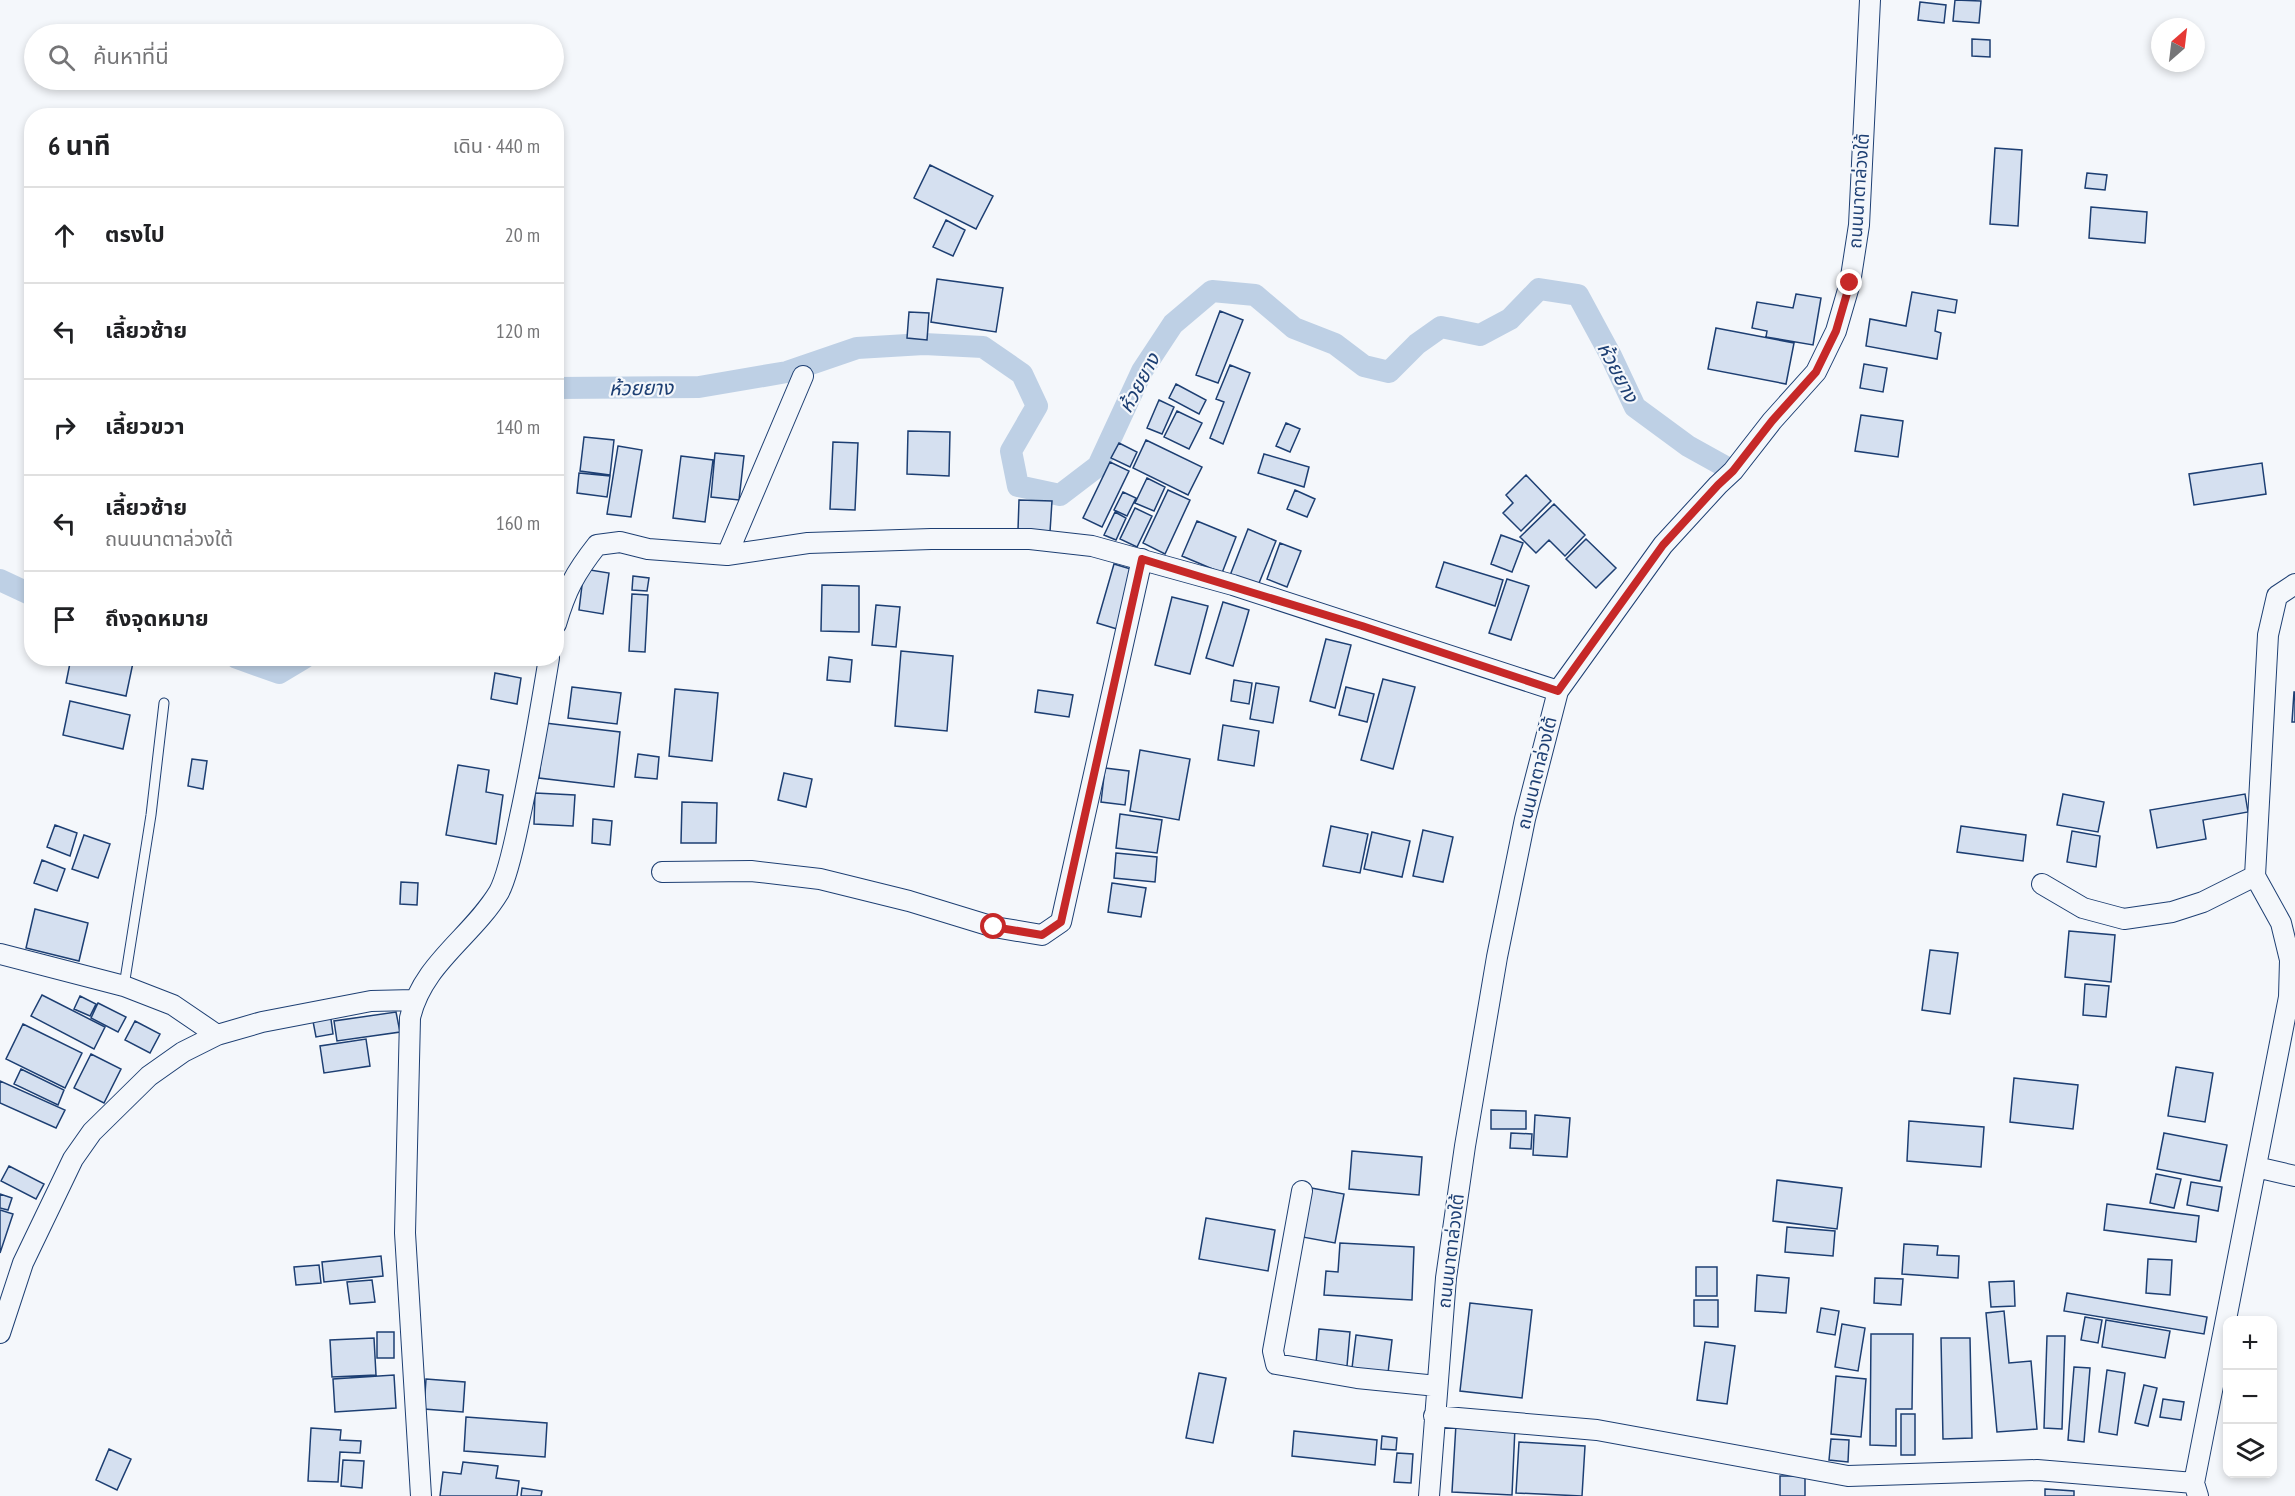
<!DOCTYPE html>
<html lang="th">
<head>
<meta charset="utf-8">
<style>
	body { margin:0; font-family:"PT Sans Narrow","Noto Sans Thai",sans-serif; background:#f6f6f6; color:#202124 }
	.controls { position:absolute; right:18px; bottom:18px; display:grid; overflow:hidden; border-radius:12px; box-shadow:0 3px 9px #0003 }
	.controls button { width:54px; height:54px; display:grid; place-items:center; padding:0; border:0; border-bottom:2px solid #e0e0e0; background:#fff; color:#202124; font:30px sans-serif }
	.compass { position:absolute; left:2151px; top:18px; width:54px; height:54px; border-radius:50%; background:#fff; box-shadow:0 3px 9px #0003; rotate:28deg }
	.stop { position:absolute; width:18px; height:18px; margin:-14px; border:4px solid #c62828; border-radius:50%; background:#fff }
	.stop.end { background:#c62828; border-color:#fff; box-shadow:0 2px 6px #0008 }
	.list { margin:0; padding:0; list-style:none }
	h2 { display:flex; justify-content:space-between; align-items:center; height:78px; margin:0; padding:0 24px; font-size:26px }
	h2 small { font-size:20px; font-weight:400; color:#757577 }
	.list li { display:grid; grid-template-columns:39px 1fr auto; gap:18px; align-items:center; box-sizing:border-box; height:96px; padding:0 24px; border-top:2px solid #e0e0e0 }
	.list b { display:block; font-size:22px; white-space:nowrap }
	.list p { margin:0; font-size:20px; white-space:nowrap; color:#757577 }
	.list em { font-size:20px; font-style:normal; color:#757577 }
	.icon { flex:none; width:33px; height:33px; fill:none; stroke:currentColor; stroke-width:2; stroke-linecap:round; stroke-linejoin:round }
	.map { position:relative; flex:none; width:2295px; height:1496px; overflow:hidden }
	.search { position:absolute; background:#fff; box-shadow:0 3px 9px #0003; left:24px; top:24px; width:540px; height:66px; display:flex; align-items:center; gap:15px; box-sizing:border-box; padding:0 21px; border-radius:33px; color:#757577; font-size:22px }
	.panel { position:absolute; background:#fff; box-shadow:0 3px 9px #0003; left:24px; top:108px; width:540px; height:558px; border-radius:24px }
	.map>svg:first-child { display:block }
</style>
</head>
<body>
<div class="map">
<svg width="2295" height="1496" viewBox="0 0 2295 1496">
	<rect width="100%" height="100%" fill="#f4f7fb"/>
	<g fill="none" stroke-linecap="round" stroke-linejoin="round">
		<!-- canal -->
		<path stroke="#bed0e5" stroke-width="22" d="M556 388 699 387 787 372 857 348 924 344 983 347 1022 374 1037 406 1011 451 1018 486 1060 495 1098 466 1142 371 1173 324 1212 291 1255 295 1294 328 1335 344 1364 366 1389 372 1417 344 1441 327 1480 335 1510 319 1539 289 1578 295 1611 356 1635 407 1688 446 1733 471
			M0 580 32 595
			M237 658 279 673 304 658"/>
	</g>
	<!-- building -->
	<path fill="#d5e0f0" stroke="#1d3f73" stroke-width="1.5" d="M1955 0 1981 1 1979 23 1953 21Z
		M1920 2 1946 5 1944 23 1918 20Z
		M1972 39 1990 40V57L1972 56Z
		M1995 148 2022 150 2018 226 1990 224Z
		M930 165 993 196 976 229 914 198Z
		M2087 173 2107 175 2105 190 2085 188Z
		M2091 207 2147 212 2145 243 2089 238Z
		M946 220 965 230 953 256 933 247Z
		M937 279 1003 288 996 332 931 322Z
		M1912 292 1957 300 1955 313 1938 310 1935 331 1941 333 1937 359 1866 346 1870 319 1906 326Z
		M1796 294 1821 298 1813 345 1766 337 1767 331 1752 328 1757 302 1793 308Z
		M1220 311 1243 320 1218 383 1196 375Z
		M909 312 929 313 927 340 907 338Z
		M1716 328 1794 343 1786 384 1708 369Z
		M1864 364 1887 368 1883 392 1860 388Z
		M1230 365 1250 373 1223 444 1210 438 1224 402 1216 399Z
		M1176 384 1206 400 1199 414 1169 398Z
		M1159 400 1174 407 1162 434 1147 428Z
		M1177 411 1202 423 1189 449 1164 437Z
		M1861 415 1903 421 1898 457 1855 451Z
		M1286 423 1300 429 1290 452 1276 446Z
		M908 431 950 432 949 476 907 474Z
		M584 437 614 440 610 475 580 471Z
		M1146 440 1202 467 1188 495 1133 468Z
		M833 442 858 443 855 510 830 509Z
		M1119 443 1137 452 1130 467 1111 458Z
		M618 446 642 450 631 517 607 514Z
		M715 453 744 456 739 500 711 497Z
		M1264 454 1309 467 1304 487 1258 473Z
		M681 456 713 460 705 522 673 518Z
		M1110 462 1129 471 1102 527 1083 518Z
		M2262 463 2266 494 2194 505 2189 474Z
		M579 473 610 476 607 497 577 493Z
		M1526 475 1551 501 1521 531 1503 513 1513 503 1506 495Z
		M1147 478 1165 487 1154 511 1135 503Z
		M1168 490 1190 500 1165 554 1143 543Z
		M1295 490 1315 499 1307 517 1287 509Z
		M1123 492 1136 498 1127 516 1114 510Z
		M1019 500 1052 501 1050 532 1018 530Z
		M1554 504 1585 535 1565 556 1549 540 1536 553 1520 537Z
		M1135 508 1152 516 1137 547 1120 539Z
		M1115 512 1126 518 1116 540 1104 535Z
		M1197 521 1236 537 1222 573 1182 556Z
		M1248 529 1276 541 1257 588 1229 578Z
		M1501 535 1523 543 1512 572 1491 564Z
		M1586 539 1616 568 1596 588 1566 559Z
		M1280 543 1301 551 1287 587 1267 579Z
		M1444 562 1503 580 1495 606 1436 587Z
		M1114 564 1134 570 1117 629 1097 623Z
		M584 569 609 573 603 614 579 610Z
		M633 576 649 578 647 591 632 590Z
		M1507 579 1529 586 1511 640 1489 633Z
		M822 585 859 586V632L821 631Z
		M632 594 648 595 645 652 629 651Z
		M1172 597 1208 606 1190 674 1155 665Z
		M1223 602 1249 610 1233 666 1206 658Z
		M876 605 900 607 896 647 872 645Z
		M1326 639 1351 645 1335 708 1310 701Z
		M901 651 953 656 947 731 895 726Z
		M829 657 852 660 850 682 827 680Z
		M71 658H134L126 696 66 683Z
		M495 673 521 678 517 704 491 699Z
		M1383 679 1415 687 1393 769 1361 760Z
		M1234 680 1252 683 1249 704 1231 701Z
		M1256 683 1279 687 1273 723 1250 719Z
		M572 687 621 693 617 724 568 718Z
		M1346 687 1374 694 1367 722 1339 715Z
		M675 689 718 693 712 761 669 756Z
		M1038 690 1073 695 1069 717 1035 712Z
		M2294 692H2295V722H2292Z
		M70 701 130 715 123 749 63 735Z
		M545 723 620 732 614 787 539 778Z
		M1223 725 1259 731 1254 766 1218 760Z
		M1140 750 1190 759 1179 820 1130 811Z
		M638 754 659 757 657 779 635 777Z
		M192 759 207 761 203 789 188 786Z
		M458 765 489 770 486 792 503 795 496 844 446 835Z
		M1105 768 1129 771 1125 805 1101 802Z
		M784 773 812 779 806 807 778 800Z
		M535 793 575 795 573 826 534 824Z
		M2063 794 2104 802 2098 832 2057 825Z
		M2245 794 2248 812 2203 820 2206 839 2157 848 2150 810Z
		M682 802 717 803 716 843H681Z
		M1120 814 1162 820 1157 853 1116 848Z
		M593 819 612 821 610 845 592 843Z
		M55 825 77 833 70 856 47 847Z
		M1331 826 1368 834 1360 873 1323 866Z
		M1961 826 2026 835 2023 861 1957 852Z
		M1423 830 1453 837 1443 882 1413 876Z
		M2072 831 2100 836 2096 867 2067 862Z
		M1372 832 1410 841 1402 877 1364 869Z
		M84 835 110 844 98 878 72 869Z
		M1116 853 1157 857 1155 882 1114 878Z
		M42 860 65 869 57 891 34 883Z
		M401 882 418 883 417 905 400 904Z
		M1112 883 1146 888 1141 917 1108 912Z
		M35 909 88 923 79 961 26 948Z
		M2069 931 2115 935 2111 982 2065 977Z
		M1930 950 1958 953 1950 1014 1922 1010Z
		M2085 984 2109 986 2106 1017 2083 1015Z
		M42 995 105 1027 94 1049 31 1016Z
		M80 996 96 1004 90 1016 74 1009Z
		M98 1003 126 1017 118 1032 91 1018Z
		M330 1012 333 1034 316 1037 312 1016Z
		M396 1012 400 1032 337 1041 334 1021Z
		M135 1021 160 1034 150 1053 125 1040Z
		M23 1024 82 1053 65 1088 6 1059Z
		M366 1039 370 1066 324 1073 320 1046Z
		M91 1054 121 1069 104 1103 74 1088Z
		M2176 1067 2213 1073 2205 1122 2168 1116Z
		M21 1069 64 1090 58 1105 14 1084Z
		M2014 1078 2078 1085 2073 1129 2010 1122Z
		M0 1081 65 1110 56 1128 0 1103Z
		M1491 1110 1526 1111V1129H1491Z
		M1535 1115 1570 1118 1567 1157 1533 1155Z
		M1909 1121 1984 1127 1981 1167 1907 1161Z
		M1511 1133 1532 1134 1531 1149 1510 1148Z
		M2164 1133 2227 1145 2220 1181 2157 1169Z
		M1352 1151 1422 1157 1419 1195 1349 1189Z
		M9 1166 44 1184 36 1199 1 1181Z
		M2156 1174 2181 1179 2174 1208 2150 1203Z
		M1777 1180 1842 1188 1837 1229 1773 1221Z
		M2191 1182 2222 1187 2218 1211 2187 1205Z
		M1306 1187 1344 1194 1335 1243 1297 1236Z
		M0 1194 12 1198 8 1210 0 1208Z
		M2107 1204 2199 1216 2196 1242 2104 1230Z
		M0 1210 13 1214 0 1253Z
		M1206 1218 1275 1230 1268 1271 1199 1259Z
		M1787 1227 1835 1231 1833 1256 1785 1252Z
		M1340 1243 1414 1247 1412 1300 1324 1295 1326 1271 1338 1272Z
		M1904 1244 1938 1246 1937 1255 1959 1256 1958 1278 1902 1274Z
		M381 1256 383 1276 324 1282 322 1262Z
		M2148 1259 2172 1260 2170 1295 2146 1293Z
		M319 1265 321 1283 296 1285 294 1267Z
		M1696 1267H1717V1296H1696Z
		M1757 1275 1789 1278 1786 1313 1755 1311Z
		M1875 1278 1903 1279 1901 1305 1874 1303Z
		M372 1280 375 1302 350 1304 347 1282Z
		M2014 1281 2015 1306 1991 1307 1989 1282Z
		M2067 1293 2207 1317 2204 1334 2064 1311Z
		M1694 1300H1718V1327L1694 1326Z
		M1470 1303 1532 1310 1522 1398 1460 1391Z
		M1821 1308 1839 1311 1835 1335 1817 1332Z
		M2004 1311 2009 1363 2031 1361 2037 1429 1997 1432 1986 1313Z
		M2085 1317 2102 1320 2098 1343 2081 1340Z
		M2106 1320 2170 1331 2165 1358 2102 1347Z
		M1842 1324 1865 1328 1858 1371 1835 1367Z
		M1319 1329 1350 1332 1347 1366 1316 1363Z
		M377 1332H394V1358H377Z
		M1871 1334H1913L1912 1409H1896V1446L1870 1445Z
		M1356 1335 1392 1340 1388 1373 1352 1368Z
		M2047 1336H2065L2062 1429 2044 1428Z
		M374 1338 376 1375 332 1377 330 1340Z
		M1941 1338H1970L1972 1438 1943 1439Z
		M1705 1342 1735 1346 1727 1404 1697 1400Z
		M2074 1367 2090 1368 2084 1442 2068 1440Z
		M2107 1370 2125 1373 2117 1435 2099 1432Z
		M1199 1373 1226 1378 1213 1443 1186 1438Z
		M394 1375 396 1408 335 1412 333 1379Z
		M1836 1376 1866 1379 1861 1437 1831 1434Z
		M426 1379 465 1382 463 1412 424 1409Z
		M2144 1385 2157 1388 2148 1426 2135 1423Z
		M2163 1399 2184 1402 2181 1420 2160 1417Z
		M1901 1414H1915V1455H1901Z
		M466 1417 547 1423 545 1457 464 1451Z
		M1456 1424 1515 1427 1512 1495 1452 1492Z
		M311 1428 341 1430 340 1440 361 1441 360 1453 340 1452 338 1482 308 1481Z
		M1294 1431 1377 1440 1375 1465 1292 1456Z
		M1382 1436 1397 1438 1396 1450 1381 1449Z
		M1831 1439 1849 1440 1848 1462 1829 1460Z
		M1519 1442 1585 1446 1582 1496 1516 1493Z
		M109 1449 131 1459 117 1490 96 1480Z
		M1397 1453 1413 1454 1411 1483 1394 1482Z
		M343 1460 364 1461 362 1488 341 1486Z
		M463 1462 498 1466 496 1478 519 1481 517 1496H440L443 1472 461 1474Z
		M1780 1476H1805V1496H1780Z
		M522 1488 542 1491 541 1496H521Z
		M2045 1489 2074 1491V1496H2045Z"/>
	<g fill="none" stroke-linecap="round" stroke-linejoin="round">
		<!-- service casing -->
		<g stroke="#1d3f73" stroke-width="11">
			<path id="service" d="M124 986 151 815 164 703"/>
		</g>
		<!-- minor casing -->
		<g stroke="#1d3f73" stroke-width="22">
			<path id="minor" d="M727 555 803 376
				M556 624C566 590 575 573 597 545L620 542 648 549 727 555 808 543 931 539H1030L1092 546 1233 585 1558 691
				M662 872 751 871 820 879 909 901 994 927 1042 935 1061 922 1142 559
				M2042 884 2083 908 2124 919 2172 912 2203 902 2255 876
				M0 954 124 986 173 1005 217 1035
				M2256 1167 2295 1176
				M1302 1191 1273 1351 1276 1364 1357 1378 1437 1386
				M0 1333 23 1263 73 1159 92 1132 149 1076 183 1052 217 1035 262 1022 371 1001 414 1000
				M1434 1416 1597 1430 1848 1476 2037 1470 2194 1483
				M421 1496 405 1233 410 1018C422 964 472 937 499 892 508 875 515 840 519 821 531 767 540 713 549 658
				M1429 1496 1446 1278 1465 1146 1497 957 1525 819 1558 691 1663 545 1718 485 1733 471 1772 421 1816 372 1836 331 1850 283 1859 225 1870 0
				M2198 1496 2194 1483 2289 997 2290 960 2281 923 2255 876 2268 635 2277 596 2295 584"/>
		</g>
		<!-- service -->
		<use href="#service" stroke="#f4f7fb" stroke-width="9"/>
		<!-- minor -->
		<use href="#minor" stroke="#f4f7fb" stroke-width="20"/>
	</g>
	<g fill="none" stroke-linecap="round" stroke-linejoin="round">
		<!-- route -->
		<path stroke="#c62828" stroke-width="8" d="M994 927 1042 935 1061 922 1142 559 1362 626 1558 691 1663 545 1718 485 1733 471 1772 421 1816 372 1836 331 1850 283"/>
	</g>
	<g text-anchor="middle" stroke-width="4.5" stroke-linejoin="round" paint-order="stroke">
		<!-- street labels -->
		<g font-size="18" fill="#1d3f73" stroke="#f4f7fb">
			<text transform="translate(1859 191) rotate(-86)" y="6">ถนนนาตาล่วงใต้</text>
			<text transform="translate(1537 773) rotate(-76)" y="6">ถนนนาตาล่วงใต้</text>
			<text transform="translate(1451 1251) rotate(-83)" y="6">ถนนนาตาล่วงใต้</text>
		</g>
		<!-- water labels -->
		<g font-size="20" font-style="italic" fill="#1d3f73" stroke="#f4f7fb">
			<text transform="translate(1618 372) rotate(62)" y="7">ห้วยยาง</text>
			<text transform="translate(1139 383) rotate(-62)" y="7">ห้วยยาง</text>
			<text transform="translate(641 388) rotate(-1)" y="7">ห้วยยาง</text>
		</g>
	</g>
</svg>
<div class="controls">
<button>+</button>
<button>−</button>
<button><svg class="icon" aria-label="layers" viewBox="0 0 24 24"><path d="M12 4l9 5-9 5-9-5zM3 14l9 5 9-5"/></svg></button>
</div>
<svg class="compass" viewBox="-18 -18 36 36"><path d="M0-13l5 13h-10z" fill="#e53935"/><path d="M0 13l5-13h-10z" fill="#757577"/></svg>
<div class="stop" style="left:994px;top:927px"></div>
<div class="stop end" style="left:1850px;top:283px"></div>
<div class="search"><svg class="icon" aria-label="search" viewBox="0 0 24 24"><circle cx="10" cy="10" r="6"/><path d="M15 15l6 6"/></svg>ค้นหาที่นี่</div>
<section class="panel">
<h2>6 นาที<small>เดิน · 440 m</small></h2>
<ul class="list">
<li><svg class="icon" aria-label="ahead" viewBox="0 0 24 24"><path d="M12 20V5M6 11l6-6 6 6"/></svg><div><b>ตรงไป</b></div><em>20 m</em></li>
<li><svg class="icon" aria-label="left" viewBox="0 0 24 24"><path d="M17 20v-9H6M10 6l-5 5 5 5"/></svg><div><b>เลี้ยวซ้าย</b></div><em>120 m</em></li>
<li><svg class="icon" aria-label="right" viewBox="0 0 24 24"><path d="M7 20v-9h11M14 6l5 5-5 5"/></svg><div><b>เลี้ยวขวา</b></div><em>140 m</em></li>
<li><svg class="icon" aria-label="left" viewBox="0 0 24 24"><path d="M17 20v-9H6M10 6l-5 5 5 5"/></svg><div><b>เลี้ยวซ้าย</b><p>ถนนนาตาล่วงใต้</p></div><em>160 m</em></li>
<li><svg class="icon" aria-label="arrive" viewBox="0 0 24 24"><path d="M6 21V4h12l-3 4 3 4H6"/></svg><div><b>ถึงจุดหมาย</b></div></li>
</ul>
</section>
</div>
</body>
</html>
